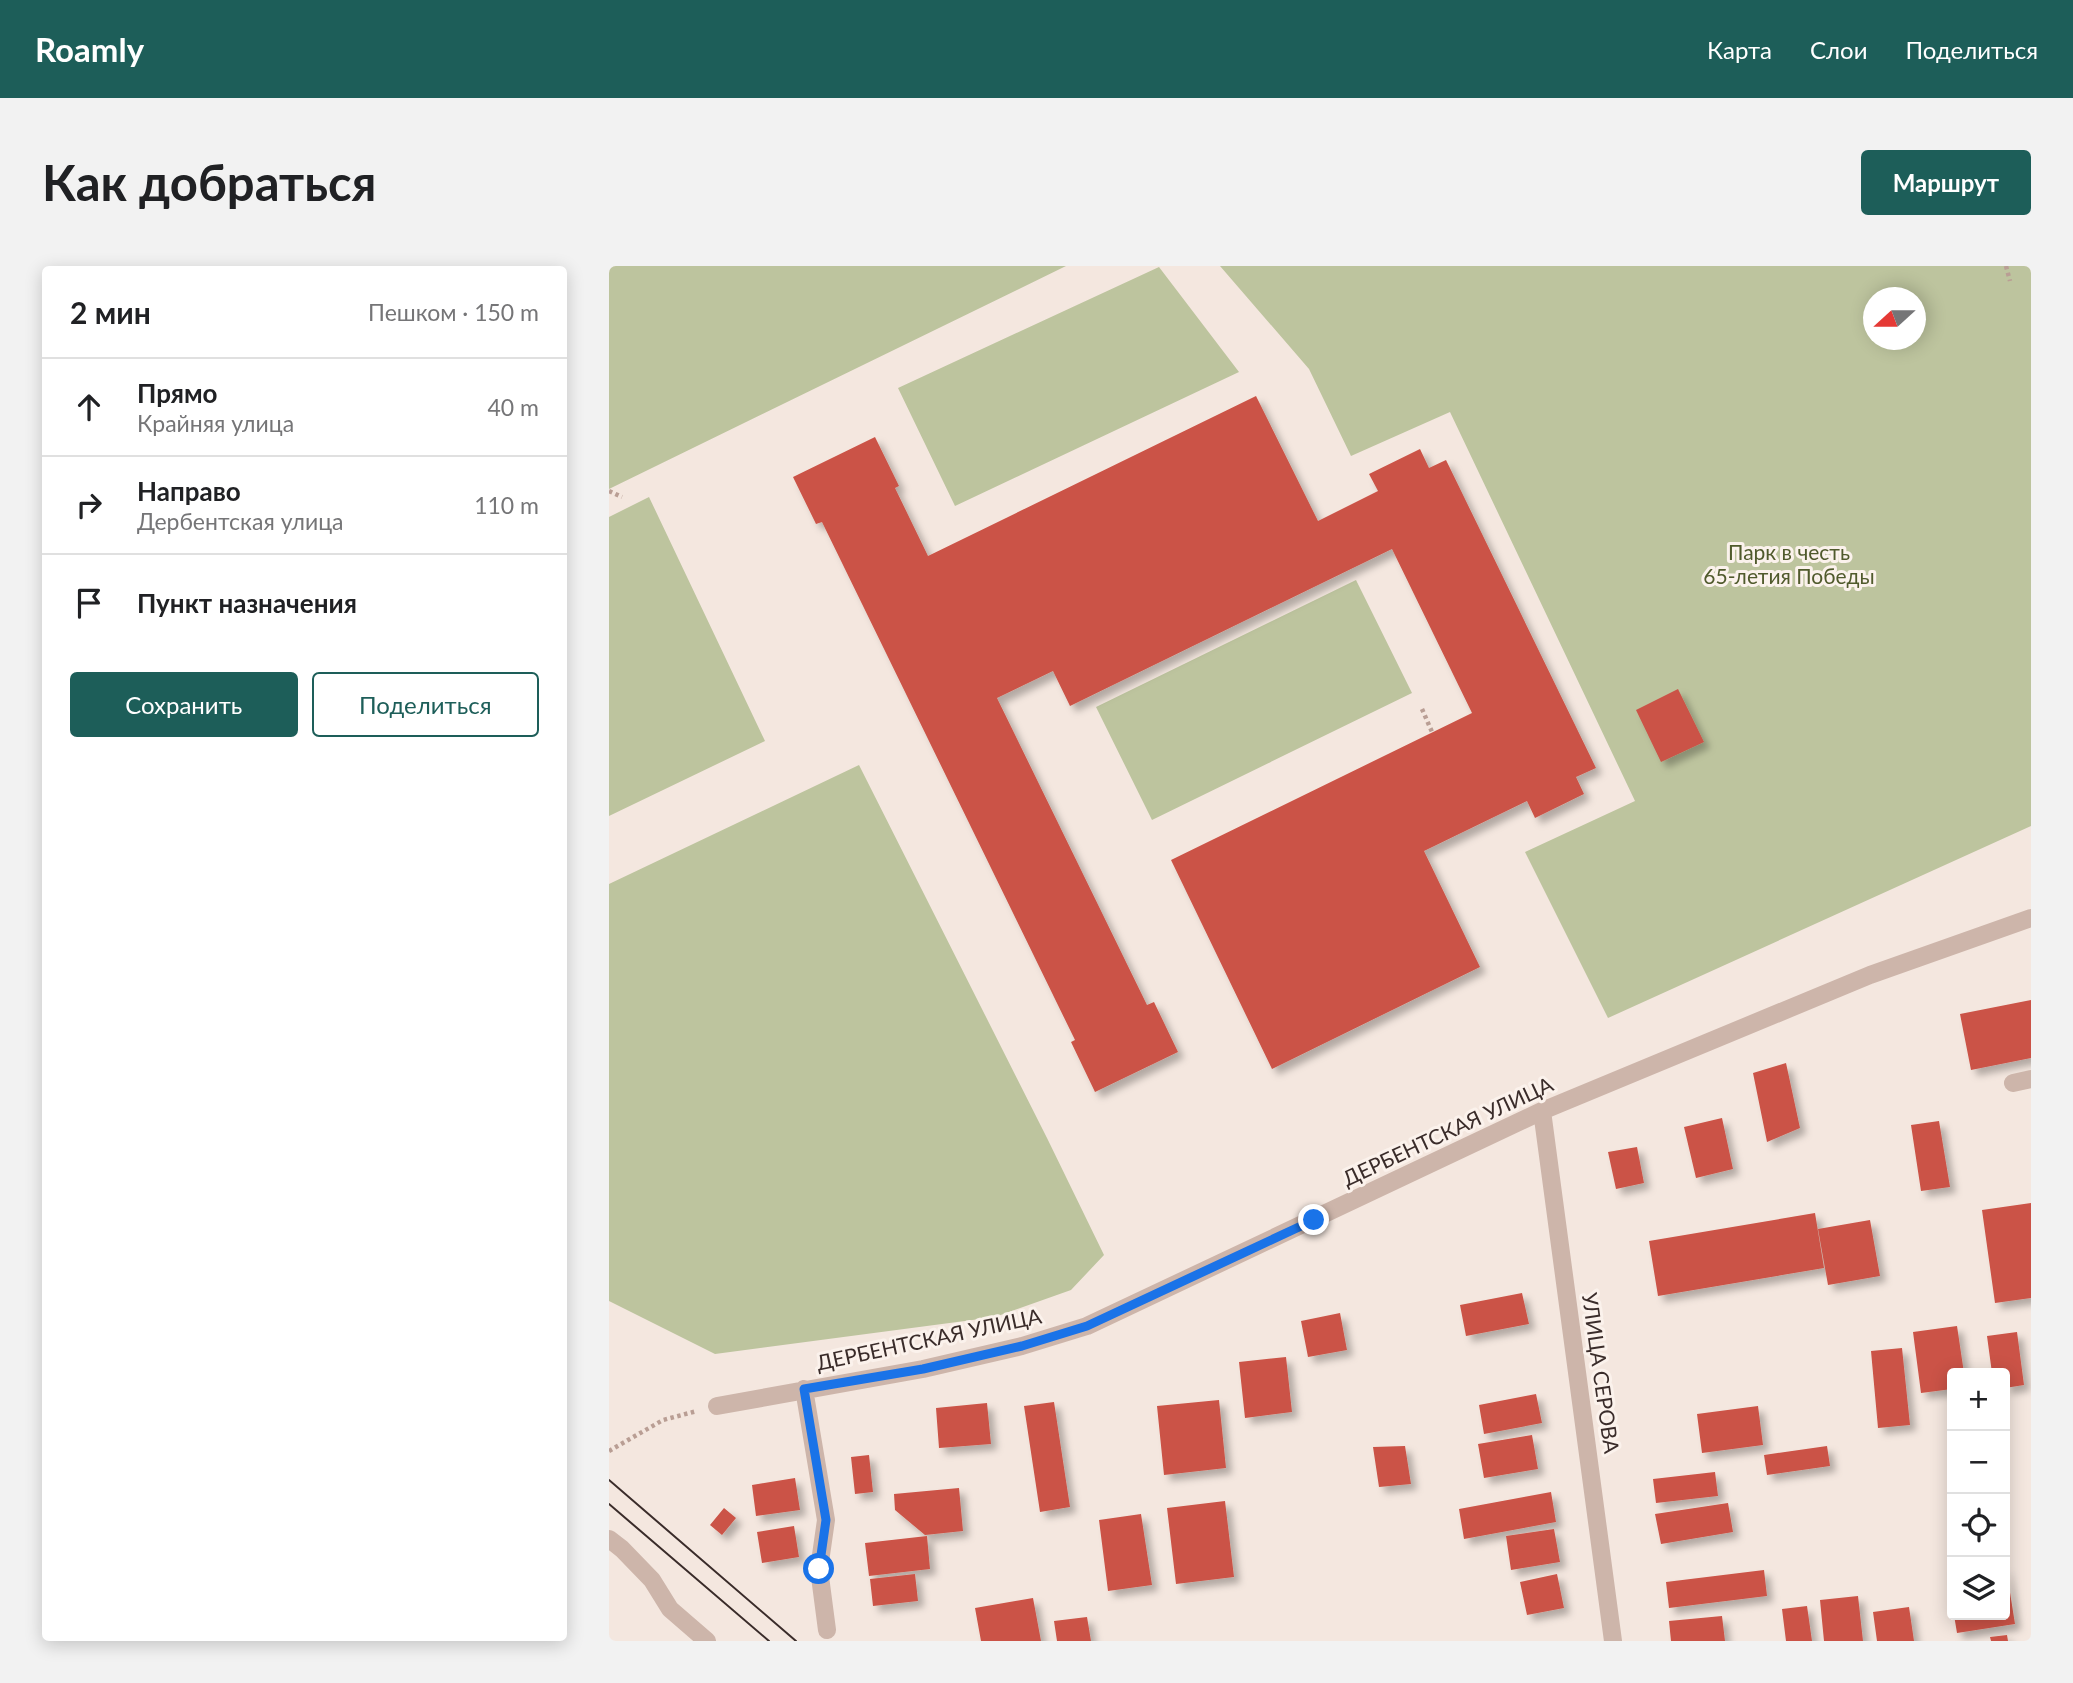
<!DOCTYPE html>
<html lang="ru">
<head>
<meta charset="utf-8">
<style>
	body { margin:0; font-family:Lato,sans-serif; background:#f2f2f2; color:#202124 }
	.controls { position:absolute; right:21px; bottom:21px; display:grid; overflow:hidden; border-radius:7px; box-shadow:0 4px 18px #0003 }
	.controls button { width:63px; height:63px; display:grid; place-items:center; padding:0; border:0; border-bottom:2px solid #e0e0e0; background:#fff; color:#202124; font:35px sans-serif }
	.compass { position:absolute; left:1254px; top:21px; width:63px; height:63px; border-radius:50%; background:#fff; box-shadow:0 4px 18px #0003; rotate:249deg }
	.stop { position:absolute; width:21px; height:21px; margin:-16px; border:5px solid #1a73e8; border-radius:50%; background:#fff }
	.stop.end { background:#1a73e8; border-color:#fff; box-shadow:0 2px 7px #0008 }
	.list { margin:0; padding:0; list-style:none }
	h2 { display:flex; justify-content:space-between; align-items:center; height:91px; margin:0; padding:0 28px; font-size:30px }
	h2 small { font-size:23px; font-weight:400; color:#757577 }
	.list li { display:grid; grid-template-columns:46px 1fr auto; gap:21px; align-items:center; box-sizing:border-box; height:98px; padding:0 28px; border-top:2px solid #e0e0e0 }
	.list b { display:block; font-size:26px; white-space:nowrap }
	.list p { margin:0; font-size:23px; white-space:nowrap; color:#757577 }
	.list em { font-size:23px; font-style:normal; color:#757577 }
	.actions { display:flex; gap:14px; padding:21px 28px }
	.actions a { flex:1; padding:16px 0; border:2px solid #1d5e59; border-radius:7px; text-align:center; font-size:24px; color:#1d5e59 }
	.actions .main { background:#1d5e59; color:#fff }
	.icon { flex:none; width:38px; height:38px; fill:none; stroke:currentColor; stroke-width:2; stroke-linecap:round; stroke-linejoin:round }
	.map { position:relative; flex:none; width:1422px; height:1375px; overflow:hidden; border-radius:7px }
	header { display:flex; align-items:center; gap:42px; box-sizing:border-box; height:98px; padding:0 35px; background:#1d5e59; color:#fff }
	header strong { font-size:33px }
	nav { display:flex; gap:38px; margin-inline-start:auto; font-size:24px }
	.intro { display:flex; align-items:center; justify-content:space-between; box-sizing:border-box; height:168px; padding:0 42px }
	h1 { margin:0; font-size:49px }
	.button { padding:18px 32px; border-radius:7px; background:#1d5e59; color:#fff; font-size:24px; font-weight:700 }
	main { display:flex; gap:42px; padding:0 42px }
	aside { flex:1; background:#fff; border-radius:7px; box-shadow:0 4px 18px #0003 }
	.map>svg:first-child { display:block }
</style>
</head>
<body>
<header>
<strong>Roamly</strong>
<nav><a>Карта</a><a>Слои</a><a>Поделиться</a></nav>
</header>
<div class="intro"><h1>Как добраться</h1><a class="button">Маршрут</a></div>
<main>
<aside>
<h2>2 мин<small>Пешком · 150 m</small></h2>
<ul class="list">
<li><svg class="icon" aria-label="ahead" viewBox="0 0 24 24"><path d="M12 20V5M6 11l6-6 6 6"/></svg><div><b>Прямо</b><p>Крайняя улица</p></div><em>40 m</em></li>
<li><svg class="icon" aria-label="right" viewBox="0 0 24 24"><path d="M7 20v-9h11M14 6l5 5-5 5"/></svg><div><b>Направо</b><p>Дербентская улица</p></div><em>110 m</em></li>
<li><svg class="icon" aria-label="arrive" viewBox="0 0 24 24"><path d="M6 21V4h12l-3 4 3 4H6"/></svg><div><b>Пункт назначения</b></div></li>
</ul>
<div class="actions"><a class="main">Сохранить</a><a>Поделиться</a></div>
</aside>
<div class="map">
<svg width="1422" height="1375" viewBox="0 0 1422 1375">
	<defs>
		<filter id="shadow"><feDropShadow dx="6" dy="6" stdDeviation="3.5" flood-color="#0004"/></filter>
	</defs>
	<rect width="100%" height="100%" fill="#f4e7df"/>
	<!-- green -->
	<path fill="#bdc49e" fill-rule="evenodd" d="M0 0H457L0 223Z
		M611 0H1422V560L999 752 916 586 1026 535 841 146 742 190 700 103ZM1265 32H1307V74H1265Z
		M550 1 630 106 346 240 289 122Z
		M40 231 156 475 0 550V251Z
		M747 314 803 427 543 554 487 441Z
		M250 499 438 872 495 989 462 1024 386 1051 106 1088 0 1035V618Z"/>
	<!-- building -->
	<path fill="#cb5346" filter="url(#shadow)" d="M647 130 709 255 769 225 760 208 811 183 820 202 837 194 987 502 967 511 975 528 926 552 918 535 815 585 871 701 663 803 562 594 863 447 783 283 461 440 444 405 388 432 538 739 545 736 569 786 486 826 462 776 466 774 213 256 207 258 184 211 266 171 290 220 286 222 319 290Z
		M1069 423 1095 476 1052 496 1027 444Z
		M1422 734V792L1362 804 1351 748Z
		M1177 797 1191 862 1158 876 1144 807Z
		M1113 852 1124 903 1087 912 1075 861Z
		M1330 855 1341 921 1312 925 1302 859Z
		M1028 881 1035 917 1007 923 999 886Z
		M1422 937V1032L1386 1037 1373 944Z
		M1206 947 1215 1002 1049 1030 1040 975Z
		M1261 954 1271 1010 1219 1019 1209 963Z
		M913 1027 920 1058 857 1070 851 1039Z
		M731 1047 738 1084 699 1091 692 1055Z
		M1348 1060 1355 1107H1343V1123L1312 1127 1304 1066Z
		M1408 1066 1415 1119 1396 1122V1107H1383L1378 1070Z
		M1293 1082 1301 1159 1269 1162 1262 1085Z
		M677 1091 683 1146 636 1152 630 1096Z
		M927 1128 933 1157 875 1168 870 1139Z
		M610 1134 617 1202 555 1209 548 1140Z
		M445 1136 461 1241 431 1246 415 1140Z
		M378 1137 382 1178 330 1182 327 1142Z
		M1149 1140 1154 1179 1093 1187 1088 1148Z
		M923 1169 929 1203 875 1212 869 1178Z
		M796 1180 802 1218 770 1221 764 1181Z
		M1218 1180 1221 1200 1158 1209 1155 1189Z
		M260 1189 264 1226 246 1228 242 1191Z
		M1106 1206 1109 1230 1047 1237 1044 1213Z
		M186 1212 191 1244 147 1250 143 1219Z
		M350 1222 354 1265 316 1269 286 1244 285 1228Z
		M942 1226 947 1256 855 1273 850 1243Z
		M616 1235 625 1311 567 1318 558 1242Z
		M1119 1237 1124 1266 1052 1278 1046 1248Z
		M115 1242 127 1252 113 1269 101 1259Z
		M532 1248 543 1319 499 1325 490 1254Z
		M185 1260 190 1291 153 1297 148 1266Z
		M945 1263 951 1296 902 1304 897 1270Z
		M318 1270 321 1303 260 1310 256 1277Z
		M1396 1301H1397L1406 1358 1348 1367 1345 1349H1396Z
		M1338 1302H1343V1327H1342Z
		M1155 1304 1158 1330 1060 1342 1057 1316Z
		M306 1308 309 1335 264 1340 261 1313Z
		M948 1308 955 1342 918 1349 911 1316Z
		M1249 1330 1254 1375H1215L1211 1334Z
		M424 1332 432 1375H372L366 1342Z
		M1198 1340 1203 1375H1177L1173 1343Z
		M1300 1341 1305 1375H1268L1264 1346Z
		M1113 1350 1116 1375H1062L1060 1355Z
		M478 1351 482 1375H448L445 1355Z
		M1398 1369 1399 1375H1382L1381 1371Z"/>
	<g fill="none" stroke-linecap="round" stroke-linejoin="round">
		<!-- path -->
		<path stroke="#b99e94" stroke-width="4.5" stroke-dasharray="3.5 3.5" stroke-linecap="butt" d="M1397 0 1401 15
			M0 225 13 231
			M813 443 823 466
			M0 1185 54 1154 88 1145"/>
		<!-- minor -->
		<path stroke="#cdb5aa" stroke-width="18" d="M1404 817 1422 813
			M933 845 1004 1375
			M195 1123 217 1254 210 1303 218 1364
			M108 1140 314 1103 413 1080 478 1060 933 845 1261 709 1422 652
			M0 1273 13 1283 43 1314 61 1343 98 1375"/>
		<!-- tram -->
		<path stroke="#3a2c2a" stroke-width="2" d="M0 1214 187 1375
			M0 1238 160 1375"/>
	</g>
	<g fill="none" stroke-linecap="round" stroke-linejoin="round">
		<!-- route -->
		<path stroke="#1a73e8" stroke-width="9" d="M210 1303 217 1254 195 1123 314 1103 413 1080 478 1060 705 954"/>
	</g>
	<g text-anchor="middle" stroke-width="6" stroke-linejoin="round" paint-order="stroke">
		<!-- park labels -->
		<g font-size="21" fill="#505a2c" stroke="#fbf2ec">
			<text x="1180" y="294">Парк в честь<tspan x="1180" dy="24">65-летия Победы</tspan></text>
		</g>
		<!-- street labels -->
		<g font-size="21" fill="#3a2c2a" stroke="#fbf2ec">
			<text transform="translate(839 866) rotate(-25)" y="7">ДЕРБЕНТСКАЯ УЛИЦА</text>
			<text transform="translate(320 1074) rotate(-12)" y="7">ДЕРБЕНТСКАЯ УЛИЦА</text>
			<text transform="translate(991 1107) rotate(82)" y="7">УЛИЦА СЕРОВА</text>
		</g>
	</g>
</svg>
<div class="controls">
<button>+</button>
<button>−</button>
<button><svg class="icon" aria-label="locate" viewBox="0 0 24 24"><circle cx="12" cy="12" r="6"/><path d="M12 2v4M12 18v4M2 12h4M18 12h4"/></svg></button>
<button><svg class="icon" aria-label="layers" viewBox="0 0 24 24"><path d="M12 4l9 5-9 5-9-5zM3 14l9 5 9-5"/></svg></button>
</div>
<svg class="compass" viewBox="-18 -18 36 36"><path d="M0-13l5 13h-10z" fill="#e53935"/><path d="M0 13l5-13h-10z" fill="#757577"/></svg>
<div class="stop" style="left:210px;top:1303px"></div>
<div class="stop end" style="left:705px;top:954px"></div>
</div>
</main>
</body>
</html>
